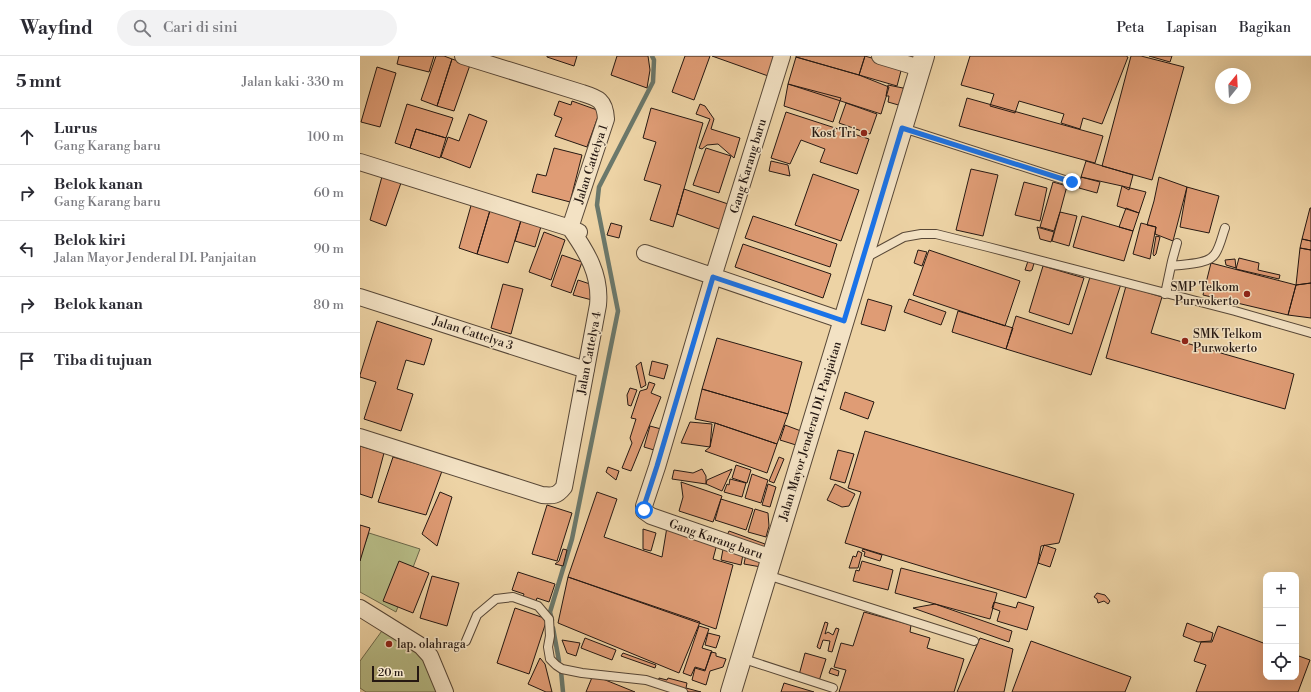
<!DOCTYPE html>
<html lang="id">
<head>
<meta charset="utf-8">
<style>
	body { margin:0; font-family:"Libre Bodoni",serif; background:#f2f2f3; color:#2b2b33 }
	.controls { position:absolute; right:12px; bottom:12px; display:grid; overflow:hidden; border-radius:8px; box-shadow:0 4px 16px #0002 }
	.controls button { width:36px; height:36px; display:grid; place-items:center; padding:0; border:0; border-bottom:1px solid #e1e1e2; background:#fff; color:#2b2b33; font:20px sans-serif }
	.compass { position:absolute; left:855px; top:12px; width:36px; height:36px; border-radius:50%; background:#fff; box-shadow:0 4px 16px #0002; rotate:18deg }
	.scale { position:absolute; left:12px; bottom:10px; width:47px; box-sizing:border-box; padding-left:4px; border:2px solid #251812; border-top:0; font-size:11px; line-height:14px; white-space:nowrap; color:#251812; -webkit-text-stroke:3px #f3e2c4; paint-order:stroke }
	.stop { position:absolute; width:12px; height:12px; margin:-9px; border:3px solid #1a73e8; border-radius:50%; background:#fff }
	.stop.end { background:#1a73e8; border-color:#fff; box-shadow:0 1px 4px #0008 }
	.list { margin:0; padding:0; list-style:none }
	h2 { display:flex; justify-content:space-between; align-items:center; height:52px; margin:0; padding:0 16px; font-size:17px }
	h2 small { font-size:13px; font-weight:400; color:#7c7c81 }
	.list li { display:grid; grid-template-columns:26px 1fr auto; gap:12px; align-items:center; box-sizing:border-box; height:56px; padding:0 16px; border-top:1px solid #e1e1e2 }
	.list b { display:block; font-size:15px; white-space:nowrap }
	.list p { margin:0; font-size:13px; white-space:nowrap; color:#7c7c81 }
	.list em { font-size:13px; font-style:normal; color:#7c7c81 }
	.icon { flex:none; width:22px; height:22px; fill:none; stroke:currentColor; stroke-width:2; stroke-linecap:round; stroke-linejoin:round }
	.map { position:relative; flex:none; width:951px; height:636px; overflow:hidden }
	header { display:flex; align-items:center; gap:24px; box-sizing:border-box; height:56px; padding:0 20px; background:#fff; border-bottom:1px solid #e1e1e2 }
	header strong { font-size:19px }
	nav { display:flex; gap:22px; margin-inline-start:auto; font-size:14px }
	.search { width:280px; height:36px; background:#f2f2f3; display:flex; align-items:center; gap:10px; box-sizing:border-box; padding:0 14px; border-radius:22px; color:#7c7c81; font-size:15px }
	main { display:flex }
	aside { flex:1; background:#fff }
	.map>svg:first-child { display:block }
</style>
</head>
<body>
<header>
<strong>Wayfind</strong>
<div class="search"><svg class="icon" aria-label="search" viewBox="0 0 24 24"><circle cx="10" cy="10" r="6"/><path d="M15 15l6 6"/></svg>Cari di sini</div>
<nav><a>Peta</a><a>Lapisan</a><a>Bagikan</a></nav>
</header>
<main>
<aside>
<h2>5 mnt<small>Jalan kaki · 330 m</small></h2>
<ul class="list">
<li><svg class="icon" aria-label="ahead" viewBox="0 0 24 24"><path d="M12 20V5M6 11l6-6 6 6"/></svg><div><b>Lurus</b><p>Gang Karang baru</p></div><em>100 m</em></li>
<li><svg class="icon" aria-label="right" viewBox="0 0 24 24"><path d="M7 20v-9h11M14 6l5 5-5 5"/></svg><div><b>Belok kanan</b><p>Gang Karang baru</p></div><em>60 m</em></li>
<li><svg class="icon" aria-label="left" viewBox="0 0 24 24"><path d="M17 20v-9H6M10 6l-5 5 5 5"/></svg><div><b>Belok kiri</b><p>Jalan Mayor Jenderal DI. Panjaitan</p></div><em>90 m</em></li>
<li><svg class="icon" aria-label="right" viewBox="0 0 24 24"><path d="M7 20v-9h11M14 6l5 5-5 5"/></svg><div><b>Belok kanan</b></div><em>80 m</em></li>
<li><svg class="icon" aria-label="arrive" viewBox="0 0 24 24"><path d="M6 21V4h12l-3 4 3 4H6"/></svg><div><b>Tiba di tujuan</b></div></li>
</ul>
</aside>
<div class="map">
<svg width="951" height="636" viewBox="0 0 951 636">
	<rect width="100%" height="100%" fill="#edd3a5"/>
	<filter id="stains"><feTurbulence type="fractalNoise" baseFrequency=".005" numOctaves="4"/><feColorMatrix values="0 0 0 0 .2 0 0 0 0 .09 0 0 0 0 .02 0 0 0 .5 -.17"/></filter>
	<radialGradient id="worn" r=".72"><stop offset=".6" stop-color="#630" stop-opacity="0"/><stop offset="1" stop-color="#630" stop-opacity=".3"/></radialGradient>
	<!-- green -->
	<path fill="#b7bc87" stroke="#6e6a4c" d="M9 477 60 493 36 556 0 536V501Z
		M24 572 71 607 77 636H6L0 632V605Z"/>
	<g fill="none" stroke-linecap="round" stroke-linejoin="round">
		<!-- stream -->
		<path stroke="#6b786b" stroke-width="4.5" d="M192 564 190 556 212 483 258 255 237 149 239 131 293 26 294 4 292 0
			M193 572 199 605
			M201 615 203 636"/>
	</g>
	<!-- building -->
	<path fill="#df9c75" stroke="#251812" d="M39 0H74L69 16 37 8Z
		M76 0H84L92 3 77 50 61 44Z
		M187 0H217L214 10 187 1Z
		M257 0H288L290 14 287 32 251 19Z
		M325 0H350L334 44 312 36Z
		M352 0H418L411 21Z
		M436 0H505L499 19 436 1Z
		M505 0 542 11 537 30 499 19Z
		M610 0H766L768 1 742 68 723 62 720 73 701 67 704 58 659 45 655 57 630 50 634 38 601 29Z
		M771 0H781L824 11 792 124 742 110Z
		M789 0H812L810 6Z
		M436 1 499 19 529 31 521 58 428 28Z
		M92 3 110 9 94 55 77 50Z
		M17 11 36 17 20 71 1 66Z
		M428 28 481 42 473 66 424 50Z
		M528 29 543 32 545 38 542 50 528 46 529 40H526Z
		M607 42 743 80 735 107 599 70Z
		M199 45 211 49 212 45 240 55 227 91 195 80 202 62 194 59Z
		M486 47 517 58 510 78 479 67Z
		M47 48 93 62 86 82 56 73 50 92 35 87Z
		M340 48 345 50 354 63 351 73 380 82 374 102 358 88 347 89 342 93 339 92 350 63 336 58Z
		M291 52 343 67 313 171 290 164 301 129 284 124 296 86 283 82Z
		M426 56 509 83 497 118 460 106 465 93 441 84 430 108 411 102Z
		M109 58 127 65 110 112 81 101 88 81 99 85Z
		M56 73 86 82 80 102 50 92Z
		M194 92 222 99 210 146 172 136 177 118 186 120Z
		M346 92 371 100 359 137 333 129Z
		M411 105 428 109 430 120 409 115Z
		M726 105 773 119 769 134 762 130 721 121Z
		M611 113 638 119 623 180 596 174Z
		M23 117 42 124 26 170 10 164Z
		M453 118 499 134 481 185 435 169Z
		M721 121 740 126 737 137 719 132Z
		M799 121 827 131 813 185 795 178 796 171 787 169 794 145Z
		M664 126 687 132 680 165 655 159Z
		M693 126 707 130 700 156 694 175 680 171Z
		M762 130 786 136 779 157 757 150Z
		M827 131 859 140 849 177 820 171Z
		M324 133 371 149 362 174 317 158Z
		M112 146 131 151 117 198 99 192Z
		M131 151 162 161 148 207 117 198Z
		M766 152 779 157 773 175 759 171Z
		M950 152H951V185L942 183Z
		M700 156 717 160 709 190 692 185Z
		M393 160 477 188 470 211 385 182Z
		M722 160 773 175 764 205 713 191Z
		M162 161 182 167 175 191 155 185Z
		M251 167 262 170 259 182 247 179Z
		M781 167 796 171 790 203 773 198Z
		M677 171 694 176 691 186 680 183Z
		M184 176 205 184 191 224 169 216Z
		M796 180 800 181 796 198 794 200 793 198Z
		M942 183 951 185V194L940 192Z
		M383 188 471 218 463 242 375 211Z
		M940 192 951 194V227L936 229Z
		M558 194 567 196 562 210 554 207Z
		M569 194 660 225 645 270 553 239Z
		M202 199 222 206 211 237 191 230Z
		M669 202 675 204 672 214 670 215 665 214Z
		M879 202 899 207 898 214 920 219 919 223 876 213Z
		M875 203 876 212 866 209 865 204Z
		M851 207 936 229 928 259 843 239Z
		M683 210 724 222 709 269 669 256Z
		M731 218 761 228 731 319 646 293 656 260 712 278Z
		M218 224 236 230 232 244 213 239Z
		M951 227V262L928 259 936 229Z
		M143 228 163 233 151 278 131 272Z
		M766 230 802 241 791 277 934 318 925 353 746 302Z
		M508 243 532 250 525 275 501 268Z
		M549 243 586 256 581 269 544 256Z
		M598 255 653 272 646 293 592 276Z
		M17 265 72 283 64 309 46 304 37 333 53 338 41 375 4 363 16 326 0 321V319Z
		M357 282 442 306 428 358 342 333Z
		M292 305 308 309 304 323 289 319Z
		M281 306 286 329 281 332 276 310Z
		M289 326 295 328 291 337 301 341 271 415 262 412 272 387 270 382 276 363 271 362 280 335 287 333Z
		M270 332 277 334 271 350 268 349 267 339Z
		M342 333 428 358 417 388 355 367 335 363Z
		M485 336 514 346 508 363 480 353Z
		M330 366 352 368 350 391 321 387Z
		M355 367 417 388 407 417 345 395 350 391Z
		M425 369 441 375 436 389 420 384Z
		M290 370 301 373 294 394 284 391Z
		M505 375 714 438 699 487 681 490 678 507 666 542 485 487 501 436 488 432Z
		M0 390 24 397 12 442 0 438Z
		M478 394 494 398 485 427 470 423Z
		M33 401 82 415 66 459 18 446Z
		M419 401 424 403 414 427 409 425Z
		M376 409 391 414 387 427 372 422Z
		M248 411 259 415 256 424 246 416Z
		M342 413 346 420V428L312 423 314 414 333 417Z
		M372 413 362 435 346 428 347 424Z
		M392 418 408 424 401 447 385 442Z
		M370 423 386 427 382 441 364 436 367 428 369 429Z
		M321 426 362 440 353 466 319 455 323 441Z
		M408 428 416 431 410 451 402 449Z
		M475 428 495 438 489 450 482 451 467 444Z
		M80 436 92 441 77 490 62 478Z
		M237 436 257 443 244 481 302 501 307 471 357 488 353 503 373 509 356 573 208 521Z
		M361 443 393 453 386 474 355 464Z
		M187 449 212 457 197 505 172 498Z
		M395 453 408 457 409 470 406 481 388 476Z
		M0 469 10 472 0 505Z
		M283 473 296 477 291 495 283 493Z
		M369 475 405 488 402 497 365 484Z
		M364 488 384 493 381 509 361 504Z
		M684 489 696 493 690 511 678 507Z
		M203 493 207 494 203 510 195 508 199 505Z
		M503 493 522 499 520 505 504 500 505 496 502 495Z
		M498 495 502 497 498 512H489L493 500 496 501Z
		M386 498 403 502 401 511 384 508Z
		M39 505 69 517 53 557 23 545Z
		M502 505 533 514 528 534 493 525 496 514 499 515Z
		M541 512 637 537 630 563 535 537Z
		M158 516 195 528 189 546 177 542 176 545 163 541 164 538 152 534Z
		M72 520 99 527 87 570 60 562Z
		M208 521 340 566 319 617 198 567Z
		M737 537 745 539 750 545 748 548 744 545 738 547 737 543 734 541Z
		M634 546 656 552 658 546 674 551 667 574 637 565 640 555 632 552Z
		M575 548 652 575 649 586 553 552Z
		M155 552 187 563 169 618 137 607Z
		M504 556 551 569 550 576 570 582 567 592 604 603 594 636H479L486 614 474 611 481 587 493 590Z
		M465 566 468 567 465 578 468 576 473 579 476 572 479 573 472 596 468 595 470 585 463 584 460 593 457 591Z
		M827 567 853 577 851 585 838 586 823 580Z
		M339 570 349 573 342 592 352 595 345 614 335 611 331 620 323 617Z
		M858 570 906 588V621H936V599L950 604 938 636H836L846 609 834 605 841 586H852Z
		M348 577 360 580 356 592 345 589Z
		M225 582 256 594 252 604 221 592Z
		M620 582 653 593 644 636H597Z
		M202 584 220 587 216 600 207 597Z
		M671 585 771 621 765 636H652Z
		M351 596 356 597V600L366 603 363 611 350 615 346 629 332 624 335 612 345 615Z
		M263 597 296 609 295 612 261 600Z
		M445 597 466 603 459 625 439 619Z
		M180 602 185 608 192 636H186L168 628Z
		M471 612 479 615 478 620 469 617Z
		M233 619 275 636H226Z
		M299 622 307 624 308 622 327 627 326 632 341 636H329L298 627Z
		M424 627 454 636H421Z"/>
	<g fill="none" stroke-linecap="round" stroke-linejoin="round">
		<!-- service casing -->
		<g stroke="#574737" stroke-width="10">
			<path id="service" d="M543 72 711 126
				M507 201 544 181 561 178H576L628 191 875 255 951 277
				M811 210C823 208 848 209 855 198 860 191 862 180 865 172
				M805 238 812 205 817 187
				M407 519 614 585
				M106 585 117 559 136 543 153 541 178 550 189 563 190 580 188 591 190 603 196 609 202 613 222 617 286 624 323 636
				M381 602 473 632"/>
		</g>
		<!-- minor casing -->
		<g stroke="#574737" stroke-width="18">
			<path id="minor" d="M103 0 222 37C238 42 245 44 246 63L210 172 219 176
				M520 0 560 12
				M0 106 210 172C227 196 241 219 238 249L204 431C197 440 193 440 182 439L0 381
				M285 197 484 265
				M0 241 226 314
				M412 502 291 460 284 455V450L297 411 353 221 422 0
				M0 552 61 590 70 600 85 636"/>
		</g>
		<!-- tertiary casing -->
		<g stroke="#574737" stroke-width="22">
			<path id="tertiary" d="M371 636 564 0"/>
		</g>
		<!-- service -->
		<use href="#service" stroke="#f3e2c4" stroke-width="8"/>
		<!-- minor -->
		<use href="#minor" stroke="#f3e2c4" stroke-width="16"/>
		<!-- tertiary -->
		<use href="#tertiary" stroke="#f3e2c4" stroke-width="20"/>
	</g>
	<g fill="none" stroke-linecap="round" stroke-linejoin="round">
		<!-- route -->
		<path stroke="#1a73e8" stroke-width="5" d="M284 454V450L297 410 353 221 484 265 542 72 712 126"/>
	</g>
	<!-- markers -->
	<g fill="#8f2418" stroke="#f3e2c4" stroke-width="1.5">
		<circle cx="504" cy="77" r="4"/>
		<circle cx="887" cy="238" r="4"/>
		<circle cx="825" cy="285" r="4"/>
		<circle cx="29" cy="588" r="4"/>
	</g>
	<g text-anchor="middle" stroke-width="3" stroke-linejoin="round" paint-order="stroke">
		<!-- poi labels -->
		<g font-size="12" fill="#251812" stroke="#f3e2c4" text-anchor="end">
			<text x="496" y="81">Kost Tri</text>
			<text x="879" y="235">SMP Telkom<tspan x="879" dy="14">Purwokerto</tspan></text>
			<text x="833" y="282" text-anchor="start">SMK Telkom<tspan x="833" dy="14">Purwokerto</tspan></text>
			<text x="37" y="592" text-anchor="start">lap. olahraga</text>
		</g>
		<!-- street labels -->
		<g font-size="12" fill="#251812" stroke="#f3e2c4">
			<text transform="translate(231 108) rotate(-72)" y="4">Jalan Cattelya 1</text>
			<text transform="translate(388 110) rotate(-73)" y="4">Gang Karang baru</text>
			<text transform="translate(113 277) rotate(18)" y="4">Jalan Cattelya 3</text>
			<text transform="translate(229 297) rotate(-79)" y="4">Jalan Cattelya 4</text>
			<text transform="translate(450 375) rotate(-73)" y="4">Jalan Mayor Jenderal DI. Panjaitan</text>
			<text transform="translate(356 483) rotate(19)" y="4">Gang Karang baru</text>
		</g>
	</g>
	<rect width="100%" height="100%" filter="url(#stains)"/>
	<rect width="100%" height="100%" fill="url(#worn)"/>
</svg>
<div class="controls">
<button>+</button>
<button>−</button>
<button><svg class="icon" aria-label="locate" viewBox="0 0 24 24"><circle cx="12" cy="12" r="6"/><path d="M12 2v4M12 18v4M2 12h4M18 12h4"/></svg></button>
</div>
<svg class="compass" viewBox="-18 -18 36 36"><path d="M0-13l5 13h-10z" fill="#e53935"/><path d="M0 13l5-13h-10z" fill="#7c7c81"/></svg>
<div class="scale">20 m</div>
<div class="stop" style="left:284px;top:454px"></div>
<div class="stop end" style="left:712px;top:126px"></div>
</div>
</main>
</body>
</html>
